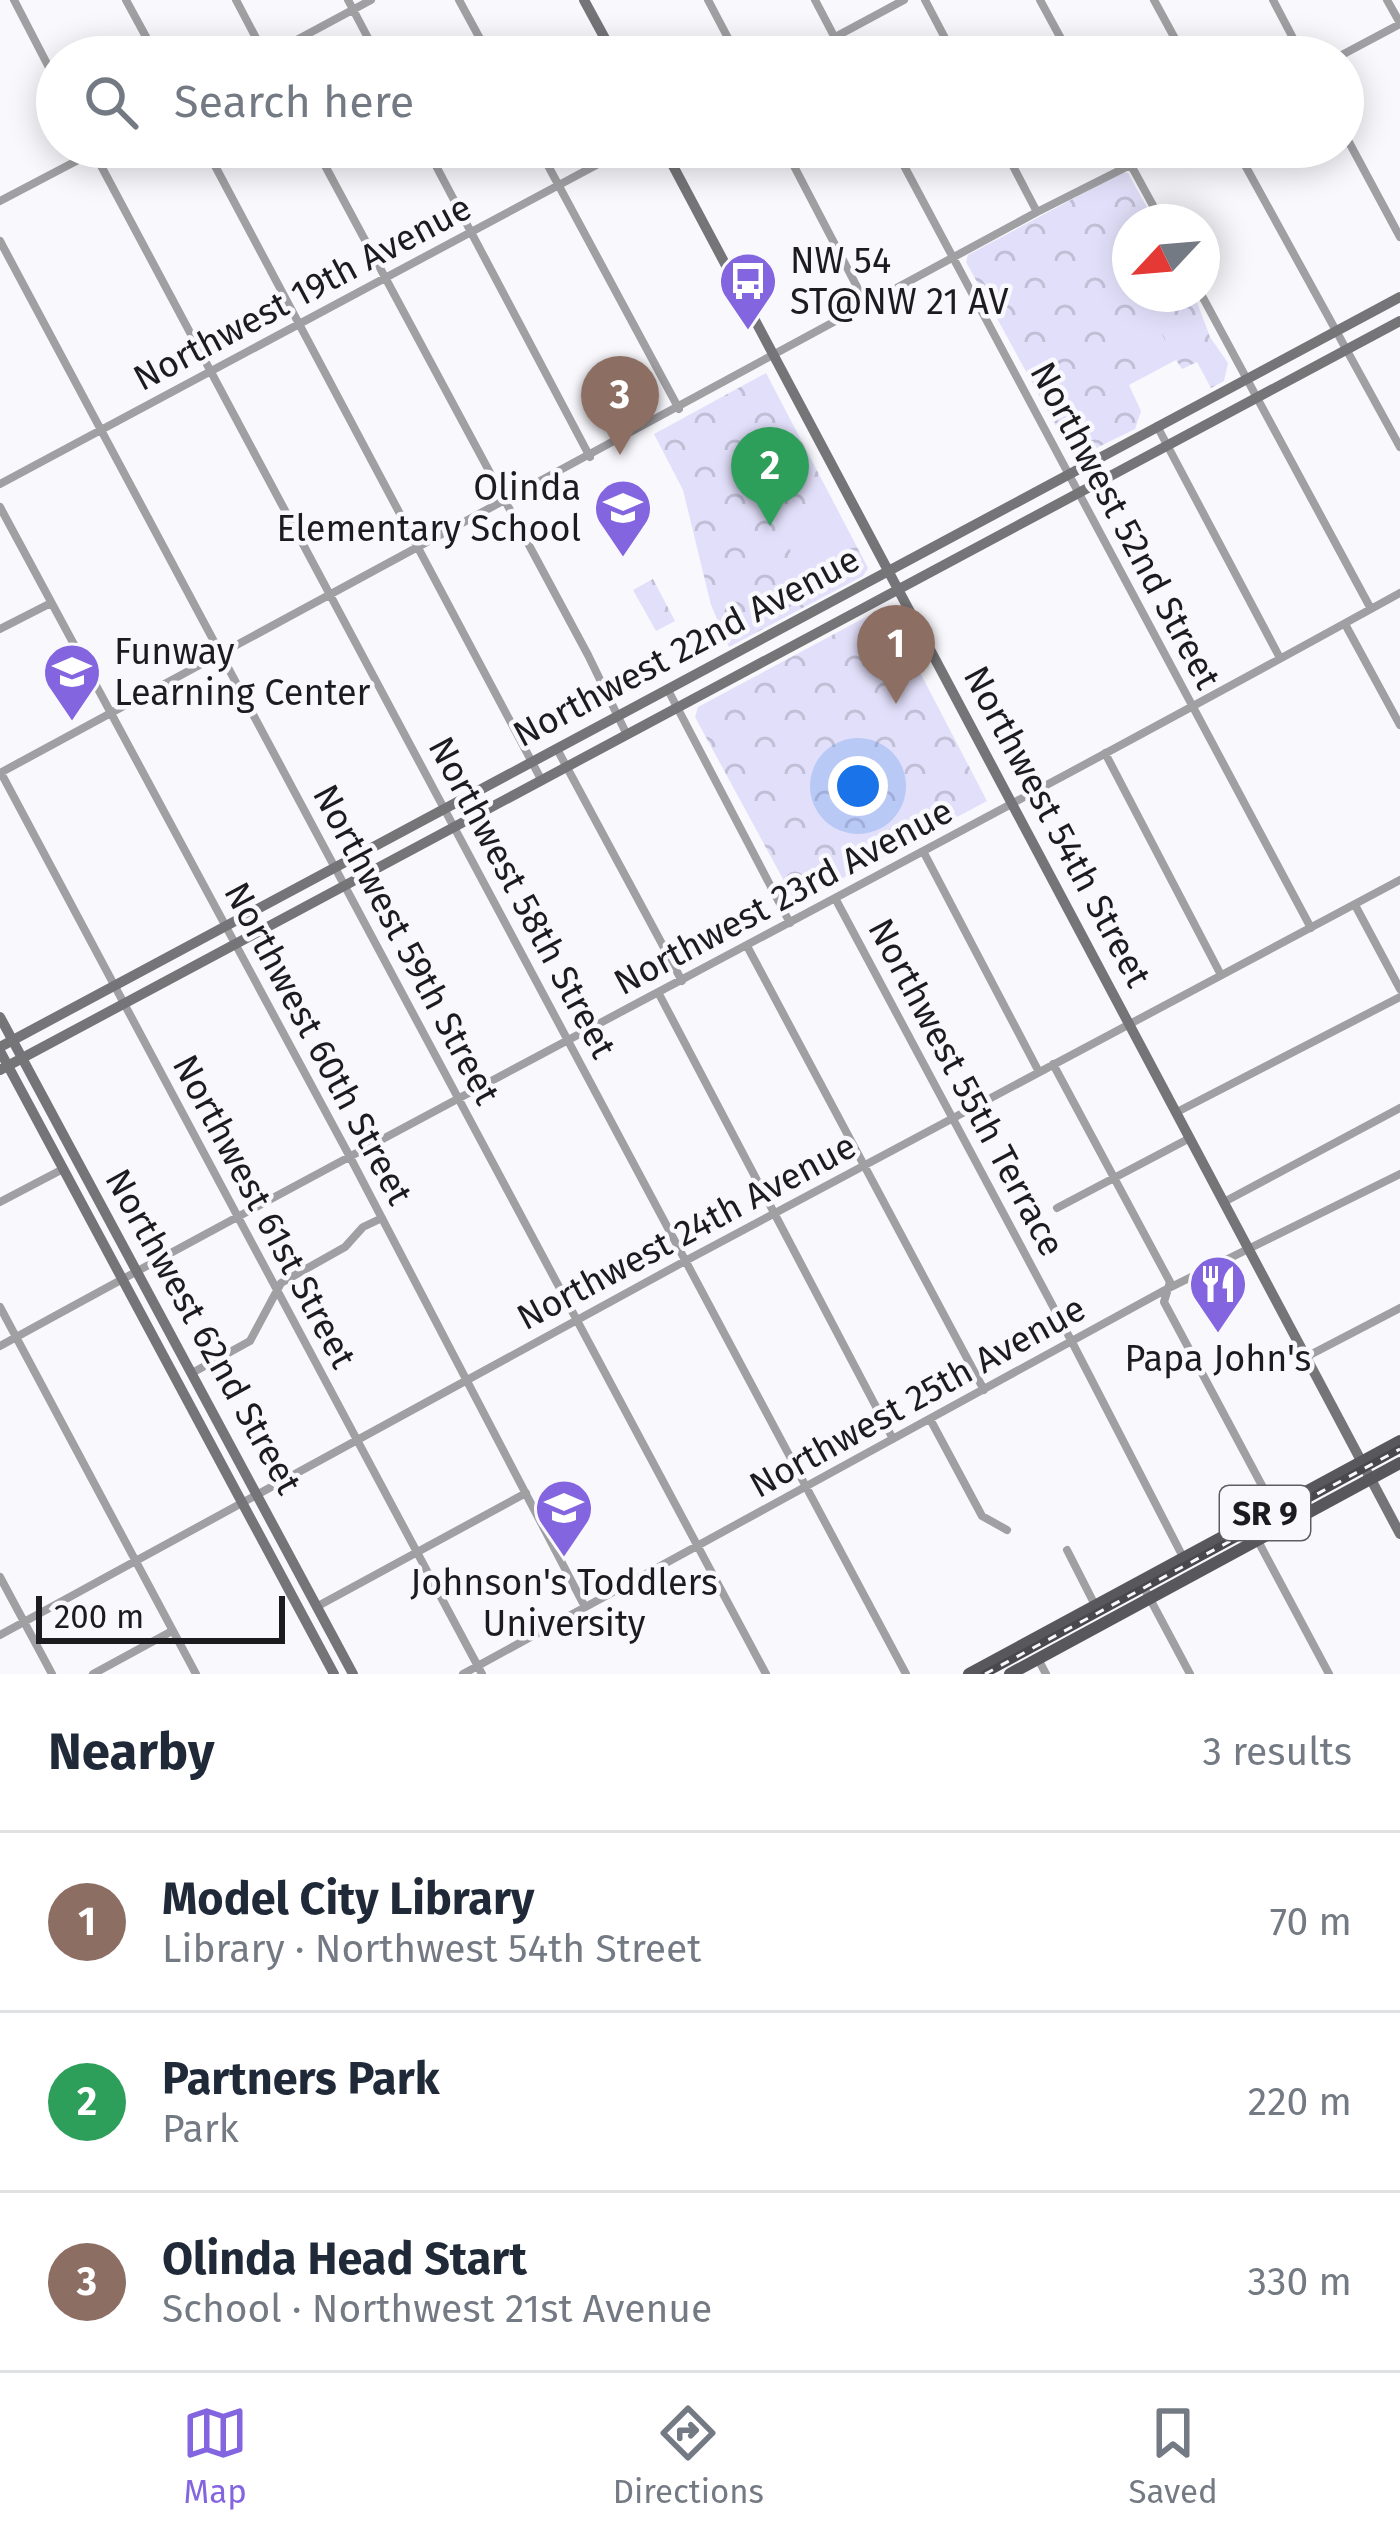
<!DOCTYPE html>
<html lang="en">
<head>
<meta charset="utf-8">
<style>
	body { margin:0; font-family:"Fira Sans",sans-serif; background:#f2f2f3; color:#1f2937 }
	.compass { position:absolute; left:1112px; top:204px; width:108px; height:108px; border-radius:50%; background:#fff; box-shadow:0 6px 30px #0003; rotate:244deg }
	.scale { position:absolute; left:36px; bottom:30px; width:249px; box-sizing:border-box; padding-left:12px; border:6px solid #1c1b1d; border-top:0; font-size:33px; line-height:42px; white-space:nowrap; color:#1c1b1d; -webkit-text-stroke:9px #f8f8fd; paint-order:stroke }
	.you { position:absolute; left:858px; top:786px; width:42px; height:42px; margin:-30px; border:9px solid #fff; border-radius:50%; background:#1a73e8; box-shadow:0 0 0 18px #1a73e833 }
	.badge { display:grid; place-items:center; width:78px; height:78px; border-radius:50%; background:#8465e0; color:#fff; font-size:39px; font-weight:700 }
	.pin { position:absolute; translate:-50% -99px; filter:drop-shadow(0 3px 6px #0008) }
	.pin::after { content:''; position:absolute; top:63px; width:42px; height:36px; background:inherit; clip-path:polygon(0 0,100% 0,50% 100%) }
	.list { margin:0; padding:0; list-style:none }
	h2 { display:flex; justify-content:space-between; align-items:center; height:156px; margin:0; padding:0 48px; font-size:51px }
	h2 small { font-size:39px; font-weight:400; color:#747a83 }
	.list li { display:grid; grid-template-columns:78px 1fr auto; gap:36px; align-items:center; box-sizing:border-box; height:180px; padding:0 48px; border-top:3px solid #e0e1e3 }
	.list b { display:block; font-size:45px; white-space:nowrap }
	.list p { margin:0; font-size:39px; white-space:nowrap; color:#747a83 }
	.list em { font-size:39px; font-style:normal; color:#747a83 }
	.icon { flex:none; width:66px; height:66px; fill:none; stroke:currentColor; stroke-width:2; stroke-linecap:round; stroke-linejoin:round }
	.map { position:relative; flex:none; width:1400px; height:1674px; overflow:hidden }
	.search { position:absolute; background:#fff; box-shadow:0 6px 30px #0003; left:36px; right:36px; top:36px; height:132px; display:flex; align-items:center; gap:30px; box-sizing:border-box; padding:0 42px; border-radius:66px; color:#747a83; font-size:45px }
	.sheet { height:696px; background:#fff }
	nav { display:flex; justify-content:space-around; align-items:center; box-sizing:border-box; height:168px; border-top:3px solid #e0e1e3; background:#fff; font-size:33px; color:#747a83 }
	nav a { display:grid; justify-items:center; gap:6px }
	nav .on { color:#8465e0 }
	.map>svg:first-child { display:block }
</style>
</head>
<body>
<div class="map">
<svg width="1400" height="1674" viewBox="0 0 1400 1674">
	<defs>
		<pattern id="park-crowns" width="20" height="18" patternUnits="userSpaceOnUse" patternTransform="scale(3)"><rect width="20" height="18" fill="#e2dffa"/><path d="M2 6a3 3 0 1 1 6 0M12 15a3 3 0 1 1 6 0" fill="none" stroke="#c1bfd6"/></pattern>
	</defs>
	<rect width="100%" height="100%" fill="#f8f8fd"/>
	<!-- park -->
	<path fill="url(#park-crowns)" d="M1123 172 1128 173 1155 222H1130V294H1194L1210 337 1228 363 1224 381 1211 388 1197 362 1182 369 1176 360 1129 385 1141 411 1135 429 1074 459 966 262 968 255Z
		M766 373 868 568 863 576 729 647 711 605 683 490 654 434Z
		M653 579 675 621 656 631 633 590Z
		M879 610 889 613 987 801 796 903 695 717 698 707Z"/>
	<!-- garden -->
	<path fill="#e2dffa" d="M1188 313 1203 340 1187 348 1173 321Z
		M1152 316 1173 355 1140 373 1119 333Z
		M824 517H833L856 562 854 568 810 592 792 573 790 546 804 526Z"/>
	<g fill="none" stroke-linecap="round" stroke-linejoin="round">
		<!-- street -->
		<path stroke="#a09fa2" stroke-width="8" d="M14 0 57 83
			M126 0 157 57
			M236 0 266 57
			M348 0 378 57
			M459 0 490 57
			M708 0 738 57
			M815 0 845 57
			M925 0 955 57
			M1040 0 1071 57
			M1154 0 1185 57
			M1273 0 1303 57
			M1387 0 1400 23
			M265 57 371 0
			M798 57 904 0
			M1338 57 1400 24
			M1343 131 1400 237
			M91 147 906 1674
			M205 147 542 781
			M315 147 588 655 627 735
			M426 147 590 457
			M538 147 679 409
			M784 147 866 304
			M894 147 1311 928
			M1003 147 1037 212
			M1121 147 1162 222
			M1235 147 1400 447
			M0 201 103 147
			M0 241 766 1674
			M1201 294 1371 609
			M1157 426 1280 658
			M0 484 630 147
			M0 507 350 1157 585 1607
			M1345 624 1400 725
			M0 629 51 603
			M668 690 790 923
			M557 749 682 981
			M1105 753 1221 975
			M0 773 1037 212 1166 147
			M1 773 482 1674
			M923 851 1039 1072
			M835 898 1072 1342 1183 1557
			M1355 905 1400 989
			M747 946 984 1390
			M659 994 893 1439
			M1053 1064 1170 1282 1164 1302 1274 1508
			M1177 1112 1400 997
			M0 1202 63 1169
			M1224 1202 1400 1108
			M1057 1208 1190 1138
			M0 1307 196 1674
			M0 1346C464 1091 936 849 1400 593
			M1306 1357 1400 1308
			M192 1373 250 1341 281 1283 345 1247 363 1227 382 1218
			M930 1419 982 1516 1007 1530
			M1258 1541 1329 1674
			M1067 1550 1095 1605
			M0 1577 52 1674
			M1141 1582 1190 1674
			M318 1606 526 1493
			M0 1635 687 1260 1400 880
			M1038 1659 1046 1674
			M93 1674 172 1631
			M463 1674 1165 1290 1400 1174"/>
		<!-- secondary -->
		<path stroke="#757578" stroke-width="10" d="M584 0 615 57
			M663 147 1400 1534
			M0 1017 353 1674
			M0 1047 1400 297
			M0 1051 334 1674
			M0 1070 1400 321"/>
		<!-- primary -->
		<path stroke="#58575b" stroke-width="12" d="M969 1674 1400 1441
			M1010 1674 1400 1463"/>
		<!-- rail casing -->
		<g stroke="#49484b" stroke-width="8">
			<path id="rail" d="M985 1674 1400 1449"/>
		</g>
		<!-- rail -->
		<use href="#rail" stroke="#f8f8fd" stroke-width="3" stroke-dasharray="9" stroke-linecap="butt"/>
	</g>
	<!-- icons -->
	<defs>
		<g id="bus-pin" transform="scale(3)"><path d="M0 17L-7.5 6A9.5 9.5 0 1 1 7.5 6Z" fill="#8465e0" stroke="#f8f8fd"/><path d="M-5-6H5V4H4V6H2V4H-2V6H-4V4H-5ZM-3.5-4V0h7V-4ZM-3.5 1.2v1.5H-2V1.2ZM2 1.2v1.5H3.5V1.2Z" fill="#fff"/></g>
		<g id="school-pin" transform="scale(3)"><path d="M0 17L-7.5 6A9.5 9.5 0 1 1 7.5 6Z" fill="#8465e0" stroke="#f8f8fd"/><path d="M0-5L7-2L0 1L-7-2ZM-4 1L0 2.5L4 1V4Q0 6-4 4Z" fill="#fff"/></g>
		<g id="restaurant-pin" transform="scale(3)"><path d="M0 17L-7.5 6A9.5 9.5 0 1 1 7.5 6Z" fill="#8465e0" stroke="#f8f8fd"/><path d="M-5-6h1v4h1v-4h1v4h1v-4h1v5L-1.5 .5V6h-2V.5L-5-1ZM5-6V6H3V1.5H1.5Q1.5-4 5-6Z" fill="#fff"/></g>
	</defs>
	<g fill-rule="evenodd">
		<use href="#bus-pin" x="748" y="281"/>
		<use href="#school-pin" x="623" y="508"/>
		<use href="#school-pin" x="72" y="672"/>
		<use href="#restaurant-pin" x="1218" y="1284"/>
		<use href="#school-pin" x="564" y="1508"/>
	</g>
	<g text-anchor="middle" stroke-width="9" stroke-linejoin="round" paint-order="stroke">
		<!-- shield labels -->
		<rect fill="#f8f8fd" stroke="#5e5d60" stroke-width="3" x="1220" y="1486" width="90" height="54" rx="9"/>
		<g font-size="33" font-weight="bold" fill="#1c1b1d">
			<text x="1265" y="1525">SR 9</text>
		</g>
		<!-- poi labels -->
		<g font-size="36" fill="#1c1b1d" stroke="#f8f8fd" text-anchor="start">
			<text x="790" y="273">NW 54<tspan x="790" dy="41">ST@NW 21 AV</tspan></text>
			<text x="581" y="500" text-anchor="end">Olinda<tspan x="581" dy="41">Elementary School</tspan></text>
			<text x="114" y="664">Funway<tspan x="114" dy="41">Learning Center</tspan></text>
			<text x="1218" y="1371" text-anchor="middle">Papa John's</text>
			<text x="564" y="1595" text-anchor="middle">Johnson's Toddlers<tspan x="564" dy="41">University</tspan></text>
		</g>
		<!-- street labels -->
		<g font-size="36" fill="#1c1b1d" stroke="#f8f8fd">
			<text transform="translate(302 292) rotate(-28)" y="13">Northwest 19th Avenue</text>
			<text transform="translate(1126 525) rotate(62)" y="13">Northwest 52nd Street</text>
			<text transform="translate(686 646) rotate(-28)" y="13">Northwest 22nd Avenue</text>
			<text transform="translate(1058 826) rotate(62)" y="13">Northwest 54th Street</text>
			<text transform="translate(783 896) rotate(-28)" y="13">Northwest 23rd Avenue</text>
			<text transform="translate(523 897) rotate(62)" y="13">Northwest 58th Street</text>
			<text transform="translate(407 944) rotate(62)" y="13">Northwest 59th Street</text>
			<text transform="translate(319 1043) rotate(62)" y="13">Northwest 60th Street</text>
			<text transform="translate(967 1087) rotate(62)" y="13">Northwest 55th Terrace</text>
			<text transform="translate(265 1211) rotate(62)" y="13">Northwest 61st Street</text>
			<text transform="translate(686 1231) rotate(-28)" y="13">Northwest 24th Avenue</text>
			<text transform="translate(204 1331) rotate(61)" y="13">Northwest 62nd Street</text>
			<text transform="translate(917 1396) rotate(-29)" y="13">Northwest 25th Avenue</text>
		</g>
	</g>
</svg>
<svg class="compass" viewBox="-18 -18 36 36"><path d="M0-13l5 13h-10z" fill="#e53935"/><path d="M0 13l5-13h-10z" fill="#747a83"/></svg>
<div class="scale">200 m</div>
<div class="you"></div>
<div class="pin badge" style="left:896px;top:704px;background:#8d6e63">1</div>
<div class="pin badge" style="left:770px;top:526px;background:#2e9e5b">2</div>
<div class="pin badge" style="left:620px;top:455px;background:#8d6e63">3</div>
<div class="search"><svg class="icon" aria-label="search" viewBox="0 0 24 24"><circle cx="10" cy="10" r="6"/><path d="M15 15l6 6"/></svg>Search here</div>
</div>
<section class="sheet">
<h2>Nearby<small>3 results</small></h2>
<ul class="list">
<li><span class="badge" style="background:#8d6e63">1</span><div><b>Model City Library</b><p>Library · Northwest 54th Street</p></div><em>70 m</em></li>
<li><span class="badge" style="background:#2e9e5b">2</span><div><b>Partners Park</b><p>Park</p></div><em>220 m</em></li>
<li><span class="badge" style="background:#8d6e63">3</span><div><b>Olinda Head Start</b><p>School · Northwest 21st Avenue</p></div><em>330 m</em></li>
</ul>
</section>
<nav>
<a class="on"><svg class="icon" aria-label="map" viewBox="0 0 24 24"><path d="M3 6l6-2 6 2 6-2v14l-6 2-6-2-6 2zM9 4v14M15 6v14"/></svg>Map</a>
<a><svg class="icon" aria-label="directions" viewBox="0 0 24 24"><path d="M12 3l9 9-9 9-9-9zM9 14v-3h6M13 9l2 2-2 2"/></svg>Directions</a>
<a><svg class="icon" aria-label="saved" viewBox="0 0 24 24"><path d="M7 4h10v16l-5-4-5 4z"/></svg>Saved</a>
</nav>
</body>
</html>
